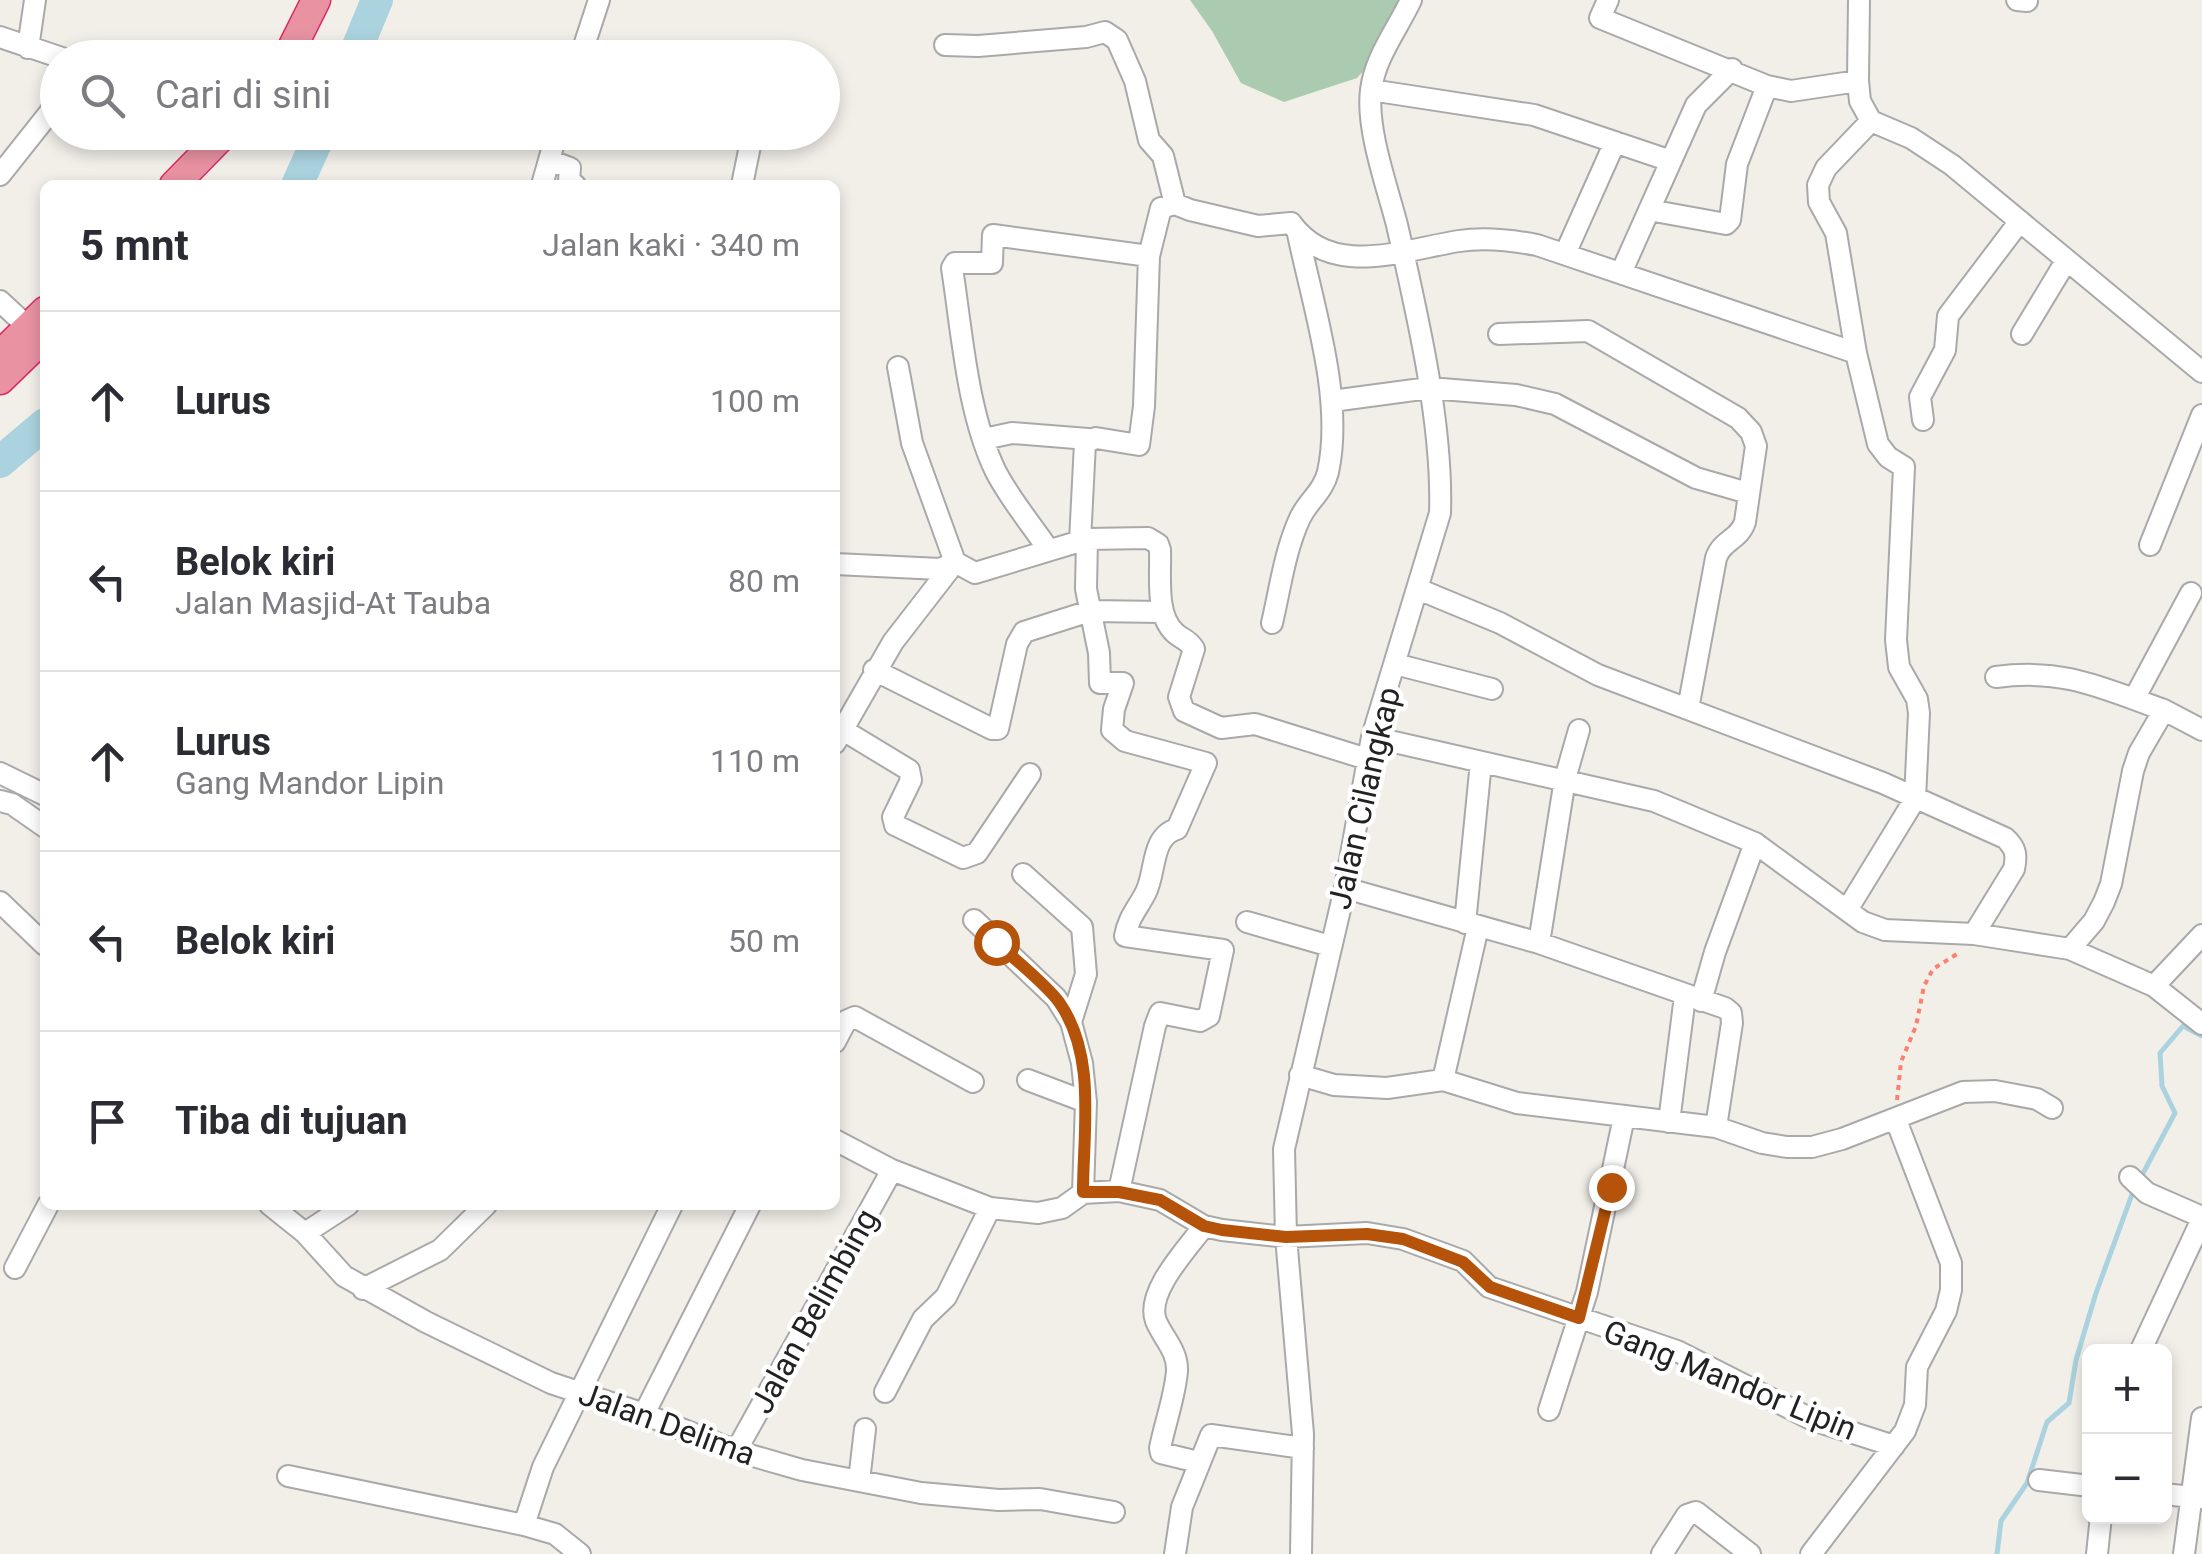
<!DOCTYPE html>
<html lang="id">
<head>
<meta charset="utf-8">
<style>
	body { margin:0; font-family:Roboto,sans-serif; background:#f7f7f7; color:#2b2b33 }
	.controls { position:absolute; right:30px; bottom:30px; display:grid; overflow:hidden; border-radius:15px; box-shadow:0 5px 15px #0003 }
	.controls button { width:90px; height:90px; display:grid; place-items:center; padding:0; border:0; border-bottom:2px solid #e1e1e2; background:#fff; color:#2b2b33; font:50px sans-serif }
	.stop { position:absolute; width:30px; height:30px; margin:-22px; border:8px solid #b45309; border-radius:50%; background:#fff }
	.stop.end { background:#b45309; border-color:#fff; box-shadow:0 2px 10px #0008 }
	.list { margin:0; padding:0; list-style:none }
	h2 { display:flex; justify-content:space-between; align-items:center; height:130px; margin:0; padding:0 40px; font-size:42px }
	h2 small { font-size:32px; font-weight:400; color:#7c7c81 }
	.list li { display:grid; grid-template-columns:65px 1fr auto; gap:30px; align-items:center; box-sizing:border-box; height:180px; padding:0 40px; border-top:2px solid #e1e1e2 }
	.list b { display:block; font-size:38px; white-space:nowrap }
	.list p { margin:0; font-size:32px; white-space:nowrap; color:#7c7c81 }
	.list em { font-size:32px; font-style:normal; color:#7c7c81 }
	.icon { flex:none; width:55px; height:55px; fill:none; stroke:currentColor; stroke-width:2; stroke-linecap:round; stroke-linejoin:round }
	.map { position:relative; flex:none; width:2202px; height:1554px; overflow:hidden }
	.search { position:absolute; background:#fff; box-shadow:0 5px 15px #0003; left:40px; top:40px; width:800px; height:110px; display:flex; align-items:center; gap:25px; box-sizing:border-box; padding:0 35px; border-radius:55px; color:#7c7c81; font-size:38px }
	.panel { position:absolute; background:#fff; box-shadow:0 5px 15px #0003; left:40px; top:180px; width:800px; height:1030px; border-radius:15px }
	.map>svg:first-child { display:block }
</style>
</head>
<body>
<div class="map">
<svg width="2202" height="1554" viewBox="0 0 2202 1554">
	<rect width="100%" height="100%" fill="#f2efe9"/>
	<!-- cemetery -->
	<path fill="#aacbaf" d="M1190 0H1401L1367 67 1357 78 1284 102 1241 83 1212 31Z"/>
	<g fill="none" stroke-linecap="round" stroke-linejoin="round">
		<!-- stream -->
		<path stroke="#aad3df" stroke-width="5" d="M2140 1179 2175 1113 2162 1086 2160 1053 2183 1026 2202 1036
			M1997 1554 2001 1521 2027 1483 2047 1422 2069 1403 2076 1360 2096 1293 2134 1189"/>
		<!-- river -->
		<path stroke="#aad3df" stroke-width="32" d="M353 58 377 0
			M297 185 321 132
			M0 462 45 424"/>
		<!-- minor casing -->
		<g stroke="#a9a9a9" stroke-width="24">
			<path id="minor" d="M1608 0 1600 18 1767 86 1791 91 1858 81
				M1859 0 1858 81 1860 101 1871 121 1911 138 1952 165 2202 372
				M2017 0 2027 1
				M0 37 62 58
				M945 45 978 46 1086 37 1105 32 1117 40 1135 81 1149 140 1163 156 1175 204 1190 210 1258 226 1291 223C1331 279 1402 250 1459 241 1485 237 1511 240 1537 245L1856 353
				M28 48 35 0
				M580 58 599 0
				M1371 90 1534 115 1671 161
				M660 132 670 136 687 132
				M726 132 752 136 742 185
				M549 160 570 168 569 181 575 185
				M0 175 58 102
				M542 185 557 132
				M1649 210 1726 224 1730 220 1737 164 1767 86
				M1565 254 1615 142
				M1621 273 1696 105 1732 69
				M0 301 28 327
				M1499 334 1588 331 1738 418 1751 432 1756 446 1745 522C1739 540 1722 540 1716 558L1688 709
				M2022 334 2066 261
				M1332 401 1429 388 1516 395 1555 404 1696 478 1748 493
				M1923 420 1920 397 1945 350 1948 316 2020 221
				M984 439 1012 433 1088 439
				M1087 539 1086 589 1099 653 1100 683H1123L1114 709 1112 730 1125 741 1206 763 1177 829C1151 836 1156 872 1146 892 1138 908 1128 918 1125 936L1223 950 1209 1016 1200 1021 1160 1013 1155 1026 1119 1191
				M1080 541 1085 443 1096 438 1139 445 1144 406 1149 256 1161 208 1175 204
				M2150 545 2202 415
				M1048 549C1031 524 1010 499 996 472 967 413 962 332 952 268L955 263H992L993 235 1149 256
				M835 564 940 569 955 562 975 573 1087 539 1148 538 1158 544 1160 550C1161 575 1155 615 1175 633 1183 640 1188 639 1194 649L1179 697 1184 711 1221 728 1255 724 1367 759
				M1418 589 1500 623 1598 675 1883 783 2005 838C2016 848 2017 855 2014 869L1974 934
				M1272 623C1280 589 1285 550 1300 518 1308 501 1323 492 1328 472 1344 399 1313 306 1298 234
				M1395 664 1492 689
				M874 670 992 729H998L1017 644 1024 632 1090 611 1163 612
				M1996 677C2064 668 2102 688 2164 710
				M2134 699 2191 593
				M843 730 909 770 911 780 893 817 895 825 963 858 977 853 1030 774
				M1372 737 1654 801 1755 843 1863 922 1885 930 1974 934 2070 949 2154 986 2202 1024
				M835 743 893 642 955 562 912 443 898 367
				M0 773 45 795
				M0 801 12 804 45 827
				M1023 874 1082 927 1086 974 1071 1022
				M1345 888 1539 943 1725 1008 1731 1013 1732 1023 1716 1127
				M0 902 45 945
				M1847 910 1915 799 1919 713 1917 699 1899 667 1896 640 1904 467 1888 457 1878 444 1856 353 1836 233 1819 202 1818 185 1826 168 1871 121
				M974 920 1056 998 1071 1022 1082 1063 1086 1102 1083 1193
				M1247 922 1330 946
				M1465 923 1481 762
				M1539 943 1565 779 1579 730
				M2070 949 2094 921 2104 902 2111 884 2133 771 2139 753 2164 710 2202 730
				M2154 986 2202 935
				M1701 1001 1715 952 1755 843
				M835 1042 846 1021 855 1017 973 1082
				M1300 1075 1334 1085 1387 1088 1443 1080 1517 1103 1716 1127 1762 1143 1787 1147H1812L1842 1139 1963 1092 1995 1091 2037 1099 2052 1108
				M1028 1080 1086 1102
				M1443 1080 1478 927
				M1669 1122 1685 996
				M835 1140 892 1170 990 1208 1038 1213 1062 1208 1083 1193 1119 1191 1160 1200 1204 1226 1222 1230 1286 1237 1367 1233 1403 1239 1463 1261 1489 1287 1677 1351 1813 1420 1894 1446
				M2130 1177 2147 1193 2202 1217
				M270 1205 305 1233 344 1276 426 1322 551 1383 644 1414 736 1451 802 1470 921 1493 999 1500 1040 1499 1114 1512
				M305 1233 348 1205
				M15 1268 48 1205
				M363 1289 440 1250 486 1205
				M2140 1352 2202 1219
				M885 1392 923 1319 946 1297 990 1208
				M1549 1410 1587 1292 1624 1117
				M644 1414 750 1205
				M736 1451 892 1170
				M1198 1462 1161 1453 1160 1448C1165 1423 1175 1396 1177 1371 1178 1351 1163 1338 1156 1321 1145 1292 1188 1248 1204 1226
				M288 1476 524 1525 543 1467 672 1205
				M2039 1480 2090 1486
				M859 1481 865 1429
				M2164 1494 2202 1498
				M524 1525 555 1534 580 1554
				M1175 1554 1182 1507 1211 1435 1303 1448
				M1301 1554 1303 1434 1286 1237 1284 1149 1345 888 1372 737 1440 513C1443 424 1417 313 1397 225 1387 186 1366 129 1371 90 1375 57 1397 30 1411 0
				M1662 1554 1687 1515 1696 1512 1750 1554
				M1811 1554 1905 1431 1915 1405 1917 1367 1946 1311 1951 1290V1263L1896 1120
				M2097 1554 2101 1516
				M2184 1554 2202 1418"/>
		</g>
		<!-- highway casing -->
		<g stroke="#dc2a67" stroke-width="31">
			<path id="highway" d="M287 58 316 0
				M174 185 226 132
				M0 355 45 311
				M0 380 33 348"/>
		</g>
		<!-- path -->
		<path stroke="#fa8072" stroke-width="4" stroke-dasharray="5 5" stroke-linecap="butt" d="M1897 1100 1901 1062 1916 1026 1924 986 1933 969 1957 954"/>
		<!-- minor -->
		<use href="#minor" stroke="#fff" stroke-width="20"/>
		<!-- highway -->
		<use href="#highway" stroke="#e892a2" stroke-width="28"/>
	</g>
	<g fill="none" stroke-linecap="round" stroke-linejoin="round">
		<!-- route -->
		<path stroke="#b45309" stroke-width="12" d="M996 942C1014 959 1046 984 1059 1002 1097 1056 1083 1130 1083 1192H1119L1160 1200 1204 1226 1222 1230 1286 1237 1367 1234 1403 1239 1463 1262 1490 1287 1579 1318 1611 1187"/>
	</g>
	<g text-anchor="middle" stroke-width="9" stroke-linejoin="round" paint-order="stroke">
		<!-- street labels -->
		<g font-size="32" fill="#222" stroke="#fff">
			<text transform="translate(1364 798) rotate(-77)" y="11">Jalan Cilangkap</text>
			<text transform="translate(814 1311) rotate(-61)" y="11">Jalan Belimbing</text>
			<text transform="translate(1730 1380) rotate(22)" y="11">Gang Mandor Lipin</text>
			<text transform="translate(667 1424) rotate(20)" y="11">Jalan Delima</text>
		</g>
	</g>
</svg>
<div class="controls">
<button>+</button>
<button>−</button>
</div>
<div class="stop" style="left:996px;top:942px"></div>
<div class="stop end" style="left:1611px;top:1187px"></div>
<div class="search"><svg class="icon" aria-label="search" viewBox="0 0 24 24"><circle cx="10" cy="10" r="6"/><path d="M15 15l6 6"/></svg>Cari di sini</div>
<section class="panel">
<h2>5 mnt<small>Jalan kaki · 340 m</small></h2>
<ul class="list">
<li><svg class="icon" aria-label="ahead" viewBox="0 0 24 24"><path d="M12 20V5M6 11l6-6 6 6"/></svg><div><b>Lurus</b></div><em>100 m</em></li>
<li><svg class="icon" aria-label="left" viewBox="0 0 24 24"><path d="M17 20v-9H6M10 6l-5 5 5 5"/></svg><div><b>Belok kiri</b><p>Jalan Masjid-At Tauba</p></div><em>80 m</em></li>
<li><svg class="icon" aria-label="ahead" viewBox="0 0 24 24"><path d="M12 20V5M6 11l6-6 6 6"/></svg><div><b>Lurus</b><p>Gang Mandor Lipin</p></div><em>110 m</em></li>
<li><svg class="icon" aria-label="left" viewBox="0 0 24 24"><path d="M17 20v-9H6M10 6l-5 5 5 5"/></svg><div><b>Belok kiri</b></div><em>50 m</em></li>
<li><svg class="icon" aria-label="arrive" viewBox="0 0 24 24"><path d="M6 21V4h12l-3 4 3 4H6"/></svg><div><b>Tiba di tujuan</b></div></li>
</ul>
</section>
</div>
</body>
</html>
